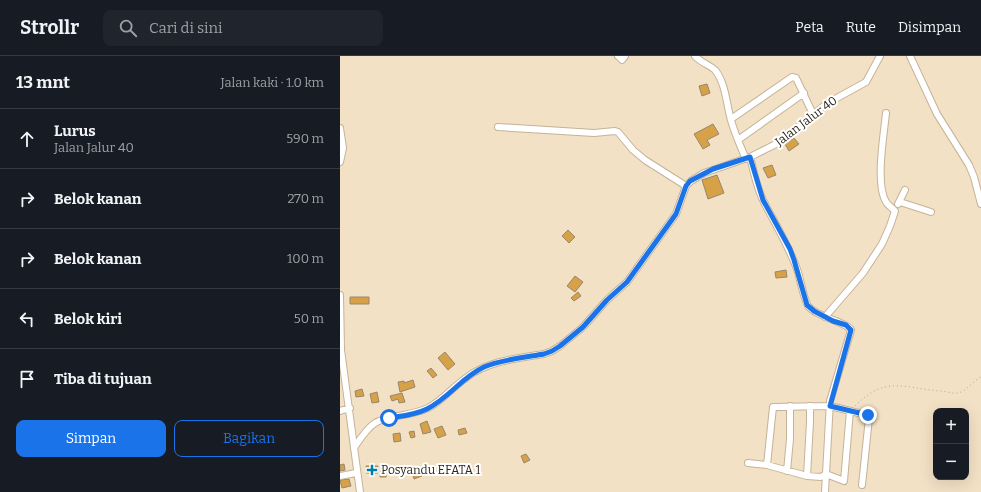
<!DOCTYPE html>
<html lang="id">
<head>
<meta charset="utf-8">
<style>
	body { margin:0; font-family:Bitter,serif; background:#20242c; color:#f1f3f6 }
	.controls { position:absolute; right:12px; bottom:12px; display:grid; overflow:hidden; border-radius:8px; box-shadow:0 4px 16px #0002 }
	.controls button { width:36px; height:36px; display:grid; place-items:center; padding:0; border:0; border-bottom:1px solid #363941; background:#171b24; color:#f1f3f6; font:20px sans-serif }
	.stop { position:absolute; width:12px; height:12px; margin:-9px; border:3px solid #1a73e8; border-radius:50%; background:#fff }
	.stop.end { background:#1a73e8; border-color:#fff; box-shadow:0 1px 4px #0008 }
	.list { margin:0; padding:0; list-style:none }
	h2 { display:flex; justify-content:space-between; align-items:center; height:52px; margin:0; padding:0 16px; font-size:17px }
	h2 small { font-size:13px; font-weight:400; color:#9ea1a6 }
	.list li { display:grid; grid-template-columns:26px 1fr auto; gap:12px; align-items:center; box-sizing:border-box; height:60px; padding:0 16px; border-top:1px solid #363941 }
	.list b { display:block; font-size:15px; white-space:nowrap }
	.list p { margin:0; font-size:13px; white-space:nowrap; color:#9ea1a6 }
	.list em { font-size:13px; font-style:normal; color:#9ea1a6 }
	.actions { display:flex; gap:8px; padding:12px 16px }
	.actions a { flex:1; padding:9px 0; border:1px solid #1a73e8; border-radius:8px; text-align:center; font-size:14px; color:#1a73e8 }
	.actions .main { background:#1a73e8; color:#fff }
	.icon { flex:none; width:22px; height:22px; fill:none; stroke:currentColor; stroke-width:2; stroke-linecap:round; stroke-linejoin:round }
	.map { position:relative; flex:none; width:641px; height:436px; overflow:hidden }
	header { display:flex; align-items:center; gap:24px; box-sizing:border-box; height:56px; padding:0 20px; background:#171b24; border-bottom:1px solid #363941 }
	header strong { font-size:19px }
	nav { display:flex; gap:22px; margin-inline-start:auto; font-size:14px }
	.search { width:280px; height:36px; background:#20242c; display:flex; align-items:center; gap:10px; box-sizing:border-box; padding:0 14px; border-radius:8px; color:#9ea1a6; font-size:15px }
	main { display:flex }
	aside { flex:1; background:#171b24 }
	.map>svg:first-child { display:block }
</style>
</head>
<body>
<header>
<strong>Strollr</strong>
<div class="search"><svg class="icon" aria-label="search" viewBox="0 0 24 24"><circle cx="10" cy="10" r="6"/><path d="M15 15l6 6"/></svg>Cari di sini</div>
<nav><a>Peta</a><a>Rute</a><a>Disimpan</a></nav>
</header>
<main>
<aside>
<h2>13 mnt<small>Jalan kaki · 1.0 km</small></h2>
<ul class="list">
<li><svg class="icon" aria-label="ahead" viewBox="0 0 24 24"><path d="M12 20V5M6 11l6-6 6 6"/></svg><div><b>Lurus</b><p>Jalan Jalur 40</p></div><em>590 m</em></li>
<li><svg class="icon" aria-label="right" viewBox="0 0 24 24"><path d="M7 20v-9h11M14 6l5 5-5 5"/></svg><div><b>Belok kanan</b></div><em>270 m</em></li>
<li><svg class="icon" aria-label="right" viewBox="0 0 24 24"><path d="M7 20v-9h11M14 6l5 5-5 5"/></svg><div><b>Belok kanan</b></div><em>100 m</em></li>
<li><svg class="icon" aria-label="left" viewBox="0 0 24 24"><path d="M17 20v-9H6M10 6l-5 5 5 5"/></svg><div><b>Belok kiri</b></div><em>50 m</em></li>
<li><svg class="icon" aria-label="arrive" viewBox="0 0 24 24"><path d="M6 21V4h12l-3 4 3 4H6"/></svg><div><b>Tiba di tujuan</b></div></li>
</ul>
<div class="actions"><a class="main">Simpan</a><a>Bagikan</a></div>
</aside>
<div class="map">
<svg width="641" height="436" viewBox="0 0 641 436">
	<rect width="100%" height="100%" fill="#f3e1c6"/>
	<!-- building -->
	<path fill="#d6a147" stroke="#98876e" d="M367 28 370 37 362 40 359 30Z
		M373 68 379 78 367 84 370 89 363 93 354 78Z
		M454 82 459 88 449 95 445 88Z
		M432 109 436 119 428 122 423 112Z
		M377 119 384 137 368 143 362 124Z
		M228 174 235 181 229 187 222 180Z
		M446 214 447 221 436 222 435 216Z
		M235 220 243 226 235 236 227 230Z
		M238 236 241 240 234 245 231 242Z
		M10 241H29V248H10Z
		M105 296 115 308 108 314 98 302Z
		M91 312 97 319 93 322 87 315Z
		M73 324 75 331 60 336 58 326 64 325V327Z
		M22 333 24 340 16 341 15 335Z
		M37 336 39 346 32 347 30 338Z
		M62 337 65 346 59 347 58 343 52 345 50 340Z
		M87 365 91 376 83 378 80 368Z
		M102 370 106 379 98 382 94 373Z
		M125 372 127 377 119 379 118 374Z
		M74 375 75 381 71 382 69 376Z
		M60 377 61 385 54 386 53 378Z
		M186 398 190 404 184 407 181 400Z
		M4 408 5 414 0 415V409Z
		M26 410H38V417H26Z
		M80 414 82 420 74 423 72 416Z
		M41 415H47L46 421H40Z
		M9 423 11 430 2 432 0 424Z"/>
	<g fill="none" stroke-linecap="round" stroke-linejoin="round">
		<!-- minor casing -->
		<g stroke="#c5b399" stroke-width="8">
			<path id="minor" d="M278 0 282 4 285 0
				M355 0C360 6 371 10 375 14 384 25 386 42 389 56 392 72 399 87 406 103
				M570 0 597 58 629 109 634 121 641 148
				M391 63 452 21 456 22C462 34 467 46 473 58
				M158 71 254 77 275 75 278 76 293 94 305 104 346 130
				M0 72 3 92 0 106
				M398 84 464 37
				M560 146 591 156
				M558 148 565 134
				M0 239 1 294 20 436
				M485 261 523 217 542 188 550 170 555 155C552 152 548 149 546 146 535 128 544 78 546 57
				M0 355 10 352
				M14 392C20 383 26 373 35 367 47 359 73 360 88 352 102 345 113 331 126 322 147 305 178 302 204 298L212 295 220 290 243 271 267 244 287 226 336 158 346 130 351 125 364 117 410 101 440 86 486 48 526 26 540 0
				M408 407 427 409 467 420 481 421 486 418 490 345 511 274C507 266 477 261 469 251 465 248 460 223 458 216 450 192 437 171 425 148 417 134 414 116 410 101
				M427 409 433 351 490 350 527 359 529 362 522 429
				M447 415 450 383V350
				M0 420 16 417
				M467 420 470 366V350
				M485 436 486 418 504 425 510 355"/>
		</g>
		<!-- path -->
		<path stroke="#b2a48e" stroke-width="1" stroke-dasharray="1 3" stroke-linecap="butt" d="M515 350C546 319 562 332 600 335 606 335 612 338 618 337 627 335 633 325 641 321"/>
		<!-- minor -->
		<use href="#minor" stroke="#fff" stroke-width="6"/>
	</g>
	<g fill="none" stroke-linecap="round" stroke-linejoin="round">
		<!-- route -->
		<path stroke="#1a73e8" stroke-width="5" d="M49 362C62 360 75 359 87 353 109 342 122 321 144 311 159 304 187 301 204 298L212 295 220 290 243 271 267 244 287 226 336 158 346 130 350 125 373 113 410 101 423 144 450 193 454 204 467 249 474 255 493 265 506 269 511 274 490 350 528 359"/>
	</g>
	<!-- markers -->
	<path fill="#007da4" stroke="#fff" stroke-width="1.5" d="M30 408h4v4h4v4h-4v4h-4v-4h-4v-4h4z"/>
	<g text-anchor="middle" stroke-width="4" stroke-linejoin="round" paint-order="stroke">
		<!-- street labels -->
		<g font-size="12" fill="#2c261b" stroke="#fff">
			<text transform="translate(466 65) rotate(-37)" y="4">Jalan Jalur 40</text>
		</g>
		<!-- poi labels -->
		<g font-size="12" fill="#2c261b" stroke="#fff" text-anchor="start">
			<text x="41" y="418">Posyandu EFATA 1</text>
		</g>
	</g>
</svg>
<div class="controls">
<button>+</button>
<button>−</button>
</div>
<div class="stop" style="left:49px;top:362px"></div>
<div class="stop end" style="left:528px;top:359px"></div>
</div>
</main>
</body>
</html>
